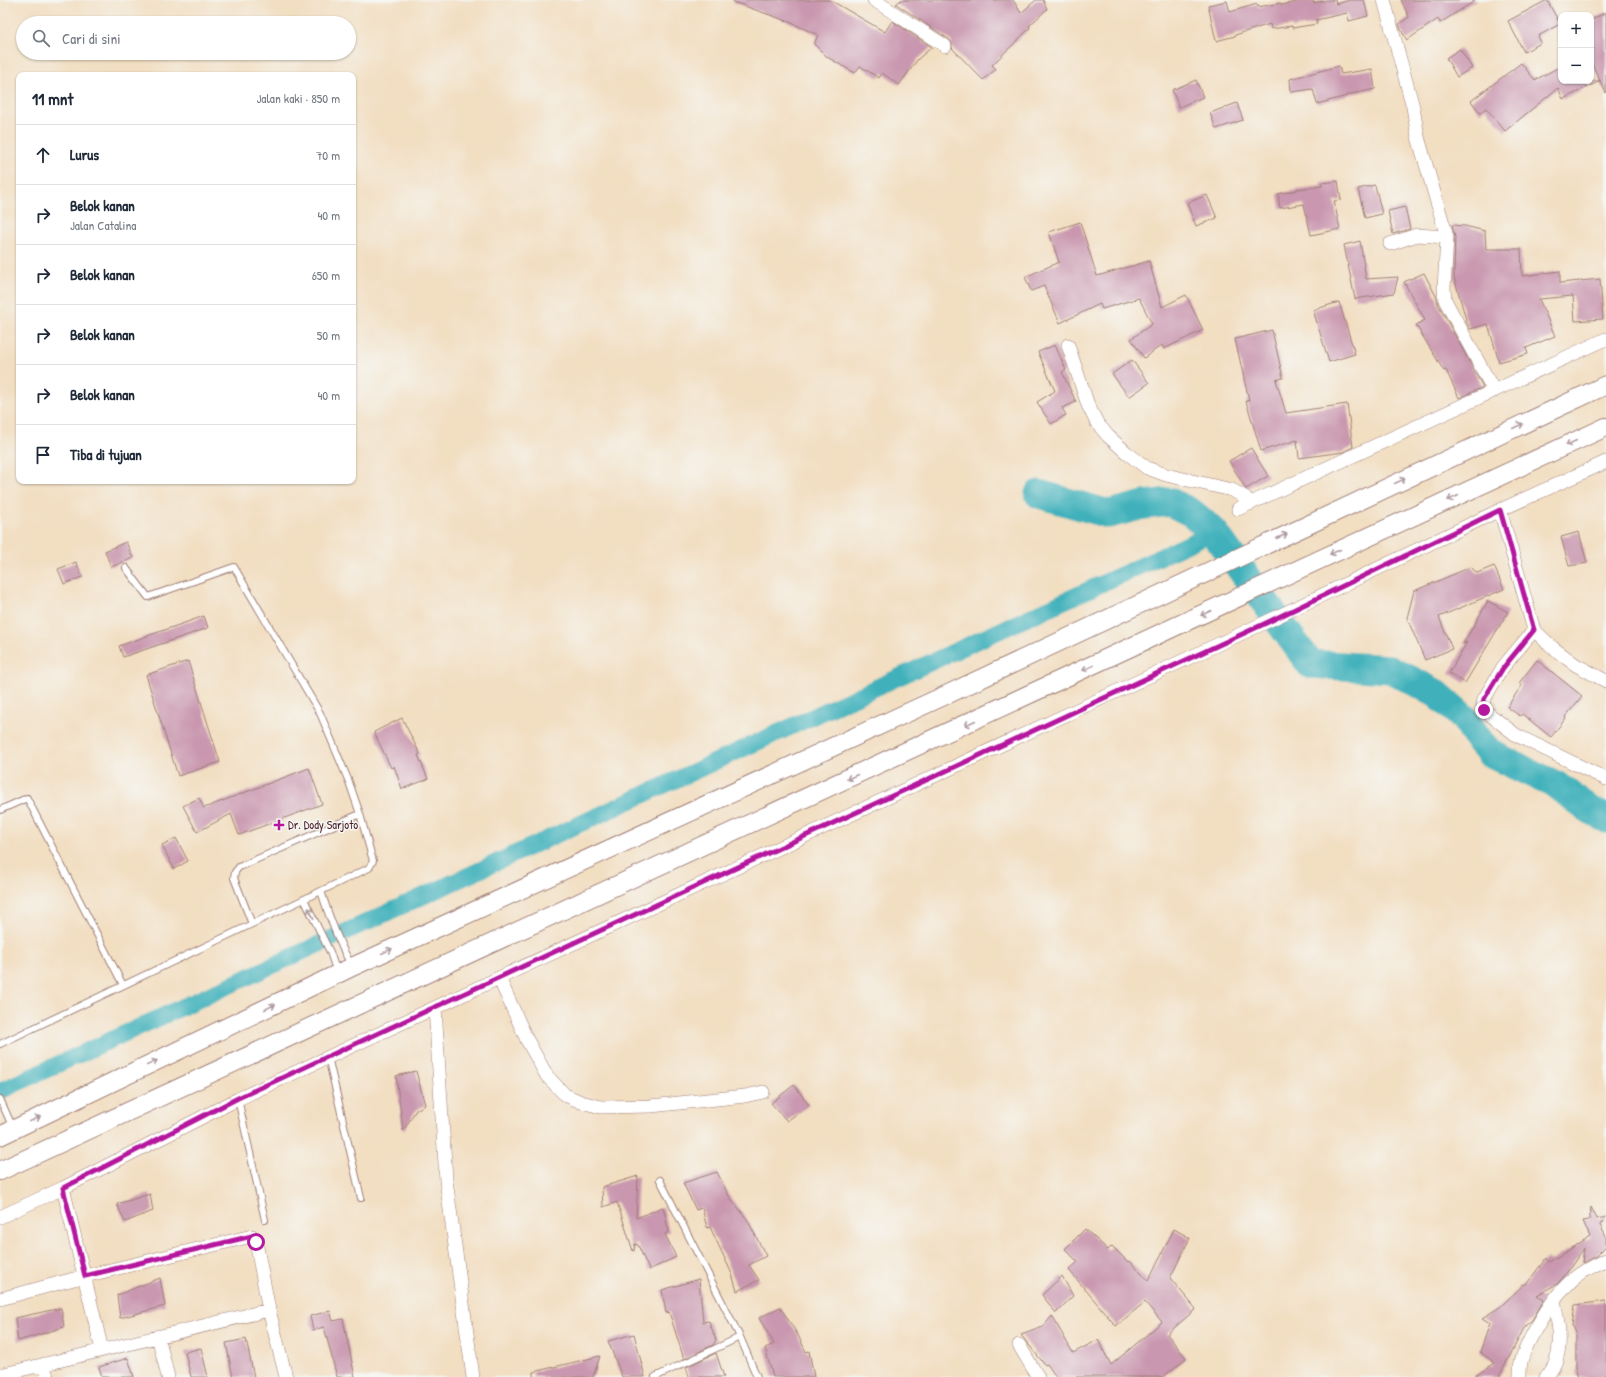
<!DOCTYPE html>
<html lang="id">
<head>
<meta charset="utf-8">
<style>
	body { margin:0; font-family:"Patrick Hand",sans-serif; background:#f6f6f7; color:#1f2937 }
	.controls { position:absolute; right:12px; top:12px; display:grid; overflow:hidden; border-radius:8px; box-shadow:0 1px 3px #0004 }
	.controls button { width:36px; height:36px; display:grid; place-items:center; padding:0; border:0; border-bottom:1px solid #e0e1e3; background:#fff; color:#1f2937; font:20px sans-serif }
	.stop { position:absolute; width:12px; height:12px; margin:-9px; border:3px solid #b5179e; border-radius:50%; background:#fff }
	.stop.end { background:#b5179e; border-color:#fff; box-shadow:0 1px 4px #0008 }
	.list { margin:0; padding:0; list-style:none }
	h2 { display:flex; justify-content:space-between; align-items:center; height:52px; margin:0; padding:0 16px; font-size:17px }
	h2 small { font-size:13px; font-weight:400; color:#747a83 }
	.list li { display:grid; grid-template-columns:26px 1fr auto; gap:12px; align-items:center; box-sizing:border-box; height:60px; padding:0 16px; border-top:1px solid #e0e1e3 }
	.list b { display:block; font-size:15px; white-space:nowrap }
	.list p { margin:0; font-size:13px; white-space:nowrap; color:#747a83 }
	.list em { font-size:13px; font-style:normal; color:#747a83 }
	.icon { flex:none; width:22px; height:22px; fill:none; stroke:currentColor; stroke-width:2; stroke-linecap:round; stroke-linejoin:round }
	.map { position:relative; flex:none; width:1606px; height:1377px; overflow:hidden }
	.search { position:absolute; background:#fff; box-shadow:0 1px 3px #0004; left:16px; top:16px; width:340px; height:44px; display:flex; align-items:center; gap:10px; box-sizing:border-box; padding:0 14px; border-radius:22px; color:#747a83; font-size:15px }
	.panel { position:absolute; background:#fff; box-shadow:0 1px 3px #0004; left:16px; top:72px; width:340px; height:412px; border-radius:8px }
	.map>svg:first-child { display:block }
</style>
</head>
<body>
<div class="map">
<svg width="1606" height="1377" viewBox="0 0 1606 1377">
	<rect width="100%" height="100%" fill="#f6f6f2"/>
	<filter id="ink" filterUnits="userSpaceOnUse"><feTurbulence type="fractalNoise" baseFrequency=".025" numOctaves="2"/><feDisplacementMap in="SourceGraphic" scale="8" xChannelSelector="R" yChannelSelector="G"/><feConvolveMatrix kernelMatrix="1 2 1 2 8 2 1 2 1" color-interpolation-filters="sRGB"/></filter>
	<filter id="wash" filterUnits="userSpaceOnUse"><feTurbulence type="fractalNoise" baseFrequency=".012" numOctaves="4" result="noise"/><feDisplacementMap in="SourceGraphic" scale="16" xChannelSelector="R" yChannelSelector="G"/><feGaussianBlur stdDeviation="0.9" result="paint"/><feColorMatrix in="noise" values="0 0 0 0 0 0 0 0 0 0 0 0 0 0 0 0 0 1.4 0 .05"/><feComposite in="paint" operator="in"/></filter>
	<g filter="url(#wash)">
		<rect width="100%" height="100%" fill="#f2dec1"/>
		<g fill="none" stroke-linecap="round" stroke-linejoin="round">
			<!-- canal -->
			<path stroke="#41b1bb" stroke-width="17" d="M0 1091 1214 532"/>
			<!-- river -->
			<path stroke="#41b1bb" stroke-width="29" d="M1039 494 1109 514 1144 505 1170 502 1192 513 1214 532 1310 664 1390 669 1436 693 1464 718 1480 742 1491 754 1556 785 1587 808 1606 819"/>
		</g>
		<g id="blocks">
			<!-- building -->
			<path fill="#c997af" d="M734 0H830L885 32 892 21 932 47 918 59 899 85 882 73 879 78 860 66 855 73 827 57 814 44 818 35 787 21 733 2Z
				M901 0H1013L1021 13 1036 0H1043L1047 9 1029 26 1030 28 992 65 996 69 983 80 952 48V43L950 40 896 4Z
				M1308 0H1313V3L1326 0H1335L1336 4 1350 0H1364L1368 16 1349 21 1347 13 1316 20 1317 24 1292 28V26L1271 29 1270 24 1235 35V36L1216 41 1208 5 1227 1 1230 12 1257 4 1258 7 1281 3V5Z
				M1401 0H1476L1440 23 1438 19 1407 40 1401 30 1399 24 1409 17Z
				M1547 0 1560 24 1538 36 1541 43 1524 52 1508 21Z
				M1606 12V93L1591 62V20Z
				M1460 49 1472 68 1457 77 1446 58Z
				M1521 63 1535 80 1561 66V81H1600L1563 99 1558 88 1505 131 1486 108 1480 113 1471 101Z
				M1339 66 1341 74 1372 69 1375 89 1347 95V96L1317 104 1313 89 1291 92 1290 79Z
				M1196 80 1203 97 1179 107 1172 90Z
				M1237 103 1243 120 1216 129 1210 113Z
				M1338 181 1341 200 1334 201 1340 229 1311 235 1304 204 1280 208 1278 194 1297 190V189L1322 186 1321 183Z
				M1375 185 1382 214 1365 218 1358 189Z
				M1207 195 1217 218 1196 226 1187 203Z
				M1405 207 1410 229 1393 234 1388 211Z
				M1080 222 1097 276 1149 261 1162 307 1186 295 1203 330 1164 349 1162 345 1144 358 1131 339 1152 324 1139 298 1102 309 1100 304 1060 323 1044 286 1031 291 1025 277 1059 262 1049 232Z
				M1452 225 1465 226 1485 231 1486 249H1521L1522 276 1560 271V283L1600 279 1603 319 1575 321 1573 296 1539 299 1555 336 1526 348 1528 354 1499 362 1488 324 1470 329 1467 323 1454 277 1455 237Z
				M1360 241 1366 279 1398 277 1394 293 1355 299 1344 245Z
				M1424 273 1437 298 1438 304 1483 387 1459 398 1446 370 1444 371 1416 325 1425 320 1404 282Z
				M1339 302 1355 354 1329 362 1313 310Z
				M1272 330 1283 378 1276 380 1286 413 1347 404 1353 447 1343 452 1299 458 1297 440 1261 451 1246 401 1249 400 1235 339Z
				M1055 345 1066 370 1062 372 1076 402 1062 408 1066 415 1051 424 1037 402 1055 391 1038 352Z
				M1132 360 1149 383 1129 397 1112 374Z
				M1251 448 1268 476 1246 489 1229 461Z
				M1579 532 1587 563 1569 566 1561 537Z
				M126 542 133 558 111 567 105 551Z
				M76 562 82 577 64 584 58 569Z
				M1494 566 1504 589 1439 617 1452 649 1425 660 1407 618 1414 591 1471 567 1477 573Z
				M1488 601 1508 612 1465 683 1449 673 1467 642 1463 644Z
				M204 616 208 628 123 657 119 646Z
				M1537 660 1582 696 1565 717 1566 718 1551 737 1522 714 1520 716 1507 707 1522 685 1519 683Z
				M188 661 220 762 178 776 146 675Z
				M402 718 420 754 418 755 428 779 402 789 394 766 391 768 374 732Z
				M309 768 322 804 239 835 231 814 197 832 183 806 199 798 204 808Z
				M176 838 188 861 174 869 162 845Z
				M416 1071 425 1105 416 1110 403 1131 396 1076Z
				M794 1085 809 1105 787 1121 771 1103Z
				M717 1172 729 1196 747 1219 766 1256 749 1265 759 1280 737 1291 732 1274 710 1227 707 1228 702 1208 696 1210 683 1183Z
				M638 1176 636 1218 663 1207 669 1232 665 1234 676 1257 649 1270 638 1245 635 1244 634 1251H633L617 1202 603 1207 602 1187Z
				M150 1194 153 1211 125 1222 117 1204Z
				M1591 1207 1597 1219 1606 1217 1600 1225 1606 1237V1246L1596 1256 1582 1263 1584 1248 1565 1275 1557 1284 1537 1295 1544 1300 1532 1320 1525 1326 1499 1377H1473L1495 1363 1480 1352 1490 1323 1482 1318 1500 1307 1523 1285 1525 1286 1546 1258 1549 1262 1590 1237 1583 1221 1589 1220Z
				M1085 1229 1108 1250 1112 1246 1128 1262 1130 1261 1148 1281 1174 1229 1190 1238 1170 1278 1196 1309 1167 1334 1186 1358 1163 1377H1056L1047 1364 1045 1365 1021 1335 1043 1327 1052 1316 1073 1353 1098 1340 1111 1365 1162 1322 1145 1302 1116 1326 1069 1270 1078 1262 1065 1249Z
				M1062 1276 1073 1296 1056 1313 1042 1295Z
				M160 1278 165 1306 120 1318 117 1295Z
				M699 1279 703 1322 709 1321 716 1340 713 1345 684 1359 669 1312 666 1313 662 1290Z
				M1606 1301V1377H1578L1576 1371V1335L1572 1324 1575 1305Z
				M780 1307 798 1335 806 1352 809 1351 814 1377H773L765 1348 774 1344 759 1318Z
				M61 1308 64 1327 18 1341 15 1318Z
				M330 1311 333 1321 343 1319 355 1377H337L324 1327 313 1330 310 1316Z
				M634 1334 645 1377H622L608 1341Z
				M246 1339 254 1377H233L226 1343Z
				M201 1348 208 1377H191L185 1352Z
				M716 1353 724 1377H689L686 1367Z
				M600 1356 593 1377H533V1372Z
				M128 1358 134 1377H102L99 1367Z"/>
		</g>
	</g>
	<g filter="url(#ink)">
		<use href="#blocks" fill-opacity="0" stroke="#9e7e76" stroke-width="1"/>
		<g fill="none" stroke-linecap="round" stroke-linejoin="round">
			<!-- lane casing -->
			<g stroke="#9e7e76" stroke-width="8">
				<path id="lane" d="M126 568 148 597 234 567 320 713 349 782 360 814
					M0 810 27 798 123 985
					M360 814 373 861 369 868 252 924 234 878 235 872 239 867Z
					M321 891C329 917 338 941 351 965
					M304 899 330 952 337 973
					M0 1044 252 924
					M328 1057 361 1198
					M0 1099 13 1128
					M238 1099 265 1220
					M740 1337 757 1377
					M655 1377 740 1337 660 1180"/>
			</g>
			<!-- street casing -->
			<g stroke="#9e7e76" stroke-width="14">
				<path id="street" d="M874 0 945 46
					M1384 0 1413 107 1418 137 1447 237
					M1390 244 1417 235 1447 237 1444 289 1445 300 1494 391
					M1068 345 1088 405 1097 423 1108 436 1127 453 1147 468 1166 475 1232 490 1246 498 1250 504
					M1238 509 1606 339
					M1500 510 1534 630 1553 648 1576 665 1606 681
					M1534 630 1503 667 1484 699 1483 705 1484 710 1516 735 1606 779
					M499 978 527 1040 547 1076 565 1095 581 1102 601 1107 651 1106 745 1096 763 1092
					M435 1008 446 1180 473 1377
					M63 1188 102 1350
					M0 1217 63 1188 238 1099 1264 623 1500 510 1606 462
					M0 1299 85 1276 252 1236 256 1242 269 1310 286 1377
					M158 1336 168 1377
					M1019 1345 1038 1377
					M44 1364 47 1377
					M0 1375 269 1310
					M1520 1377C1520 1372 1520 1367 1521 1362 1525 1344 1551 1300 1565 1287 1576 1275 1591 1266 1606 1260
					M1546 1377C1566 1355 1559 1326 1554 1300"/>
			</g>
			<!-- secondary casing -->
			<g stroke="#9e7e76" stroke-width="20">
				<path id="secondary" d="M0 1136 352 967 946 695 1606 385
					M0 1171 1606 427"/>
			</g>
			<!-- lane -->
			<use href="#lane" stroke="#fff" stroke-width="6"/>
			<!-- street -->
			<use href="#street" stroke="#fff" stroke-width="13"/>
			<!-- secondary -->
			<use href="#secondary" stroke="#fff" stroke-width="18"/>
		</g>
		<!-- one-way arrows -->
		<defs><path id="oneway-shaft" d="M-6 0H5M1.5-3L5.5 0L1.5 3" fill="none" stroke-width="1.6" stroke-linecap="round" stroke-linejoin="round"/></defs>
		<g stroke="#ae9aa0">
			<use href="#oneway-shaft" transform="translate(1518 426) rotate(-25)"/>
			<use href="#oneway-shaft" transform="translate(1571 443) rotate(155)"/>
			<use href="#oneway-shaft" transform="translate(1400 481) rotate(-25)"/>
			<use href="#oneway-shaft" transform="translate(1453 498) rotate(155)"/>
			<use href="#oneway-shaft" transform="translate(1282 536) rotate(-25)"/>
			<use href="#oneway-shaft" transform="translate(1335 552) rotate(155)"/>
			<use href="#oneway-shaft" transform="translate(1206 613) rotate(155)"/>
			<use href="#oneway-shaft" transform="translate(1088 668) rotate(155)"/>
			<use href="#oneway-shaft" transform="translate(970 723) rotate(155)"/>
			<use href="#oneway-shaft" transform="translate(852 777) rotate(155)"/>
			<use href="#oneway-shaft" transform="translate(311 913) rotate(-117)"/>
			<use href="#oneway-shaft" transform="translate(387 951) rotate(-25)"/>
			<use href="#oneway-shaft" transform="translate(270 1007) rotate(-26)"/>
			<use href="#oneway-shaft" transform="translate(152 1063) rotate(-26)"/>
			<use href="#oneway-shaft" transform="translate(35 1119) rotate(-26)"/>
		</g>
	</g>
	<g fill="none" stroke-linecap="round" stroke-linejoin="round" filter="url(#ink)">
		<!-- route -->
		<path stroke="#b5179e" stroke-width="5" d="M256 1242 252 1236 85 1276 63 1188 238 1098 1264 624 1500 510 1534 630 1503 668 1484 699 1483 705 1484 710"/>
	</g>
	<!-- markers -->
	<path fill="#b5179e" stroke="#f6f6f2" stroke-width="1.5" d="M277 819h4v4h4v4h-4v4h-4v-4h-4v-4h4z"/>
	<g text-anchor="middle" stroke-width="3" stroke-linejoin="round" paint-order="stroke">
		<!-- poi labels -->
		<g font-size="12" fill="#4a1f2b" stroke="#f6f6f2" text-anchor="start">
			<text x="288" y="829">Dr. Dody Sarjoto</text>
		</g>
	</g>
</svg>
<div class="controls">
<button>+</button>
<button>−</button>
</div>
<div class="stop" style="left:256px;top:1242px"></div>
<div class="stop end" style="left:1484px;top:710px"></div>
<div class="search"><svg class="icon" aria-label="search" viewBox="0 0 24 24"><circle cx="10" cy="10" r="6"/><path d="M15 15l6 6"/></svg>Cari di sini</div>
<section class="panel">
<h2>11 mnt<small>Jalan kaki · 850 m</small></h2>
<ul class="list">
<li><svg class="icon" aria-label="ahead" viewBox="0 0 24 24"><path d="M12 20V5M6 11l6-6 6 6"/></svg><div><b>Lurus</b></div><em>70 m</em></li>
<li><svg class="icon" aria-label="right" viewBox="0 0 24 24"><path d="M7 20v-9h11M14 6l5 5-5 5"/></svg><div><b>Belok kanan</b><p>Jalan Catalina</p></div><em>40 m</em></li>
<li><svg class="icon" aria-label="right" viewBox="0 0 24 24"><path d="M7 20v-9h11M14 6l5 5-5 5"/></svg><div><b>Belok kanan</b></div><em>650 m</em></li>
<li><svg class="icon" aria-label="right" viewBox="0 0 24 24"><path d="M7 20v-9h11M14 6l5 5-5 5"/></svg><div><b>Belok kanan</b></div><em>50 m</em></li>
<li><svg class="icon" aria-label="right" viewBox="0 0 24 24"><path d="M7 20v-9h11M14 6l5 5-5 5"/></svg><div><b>Belok kanan</b></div><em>40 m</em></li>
<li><svg class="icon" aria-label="arrive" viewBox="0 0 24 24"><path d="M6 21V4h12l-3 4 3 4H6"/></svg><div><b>Tiba di tujuan</b></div></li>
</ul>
</section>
</div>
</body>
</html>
